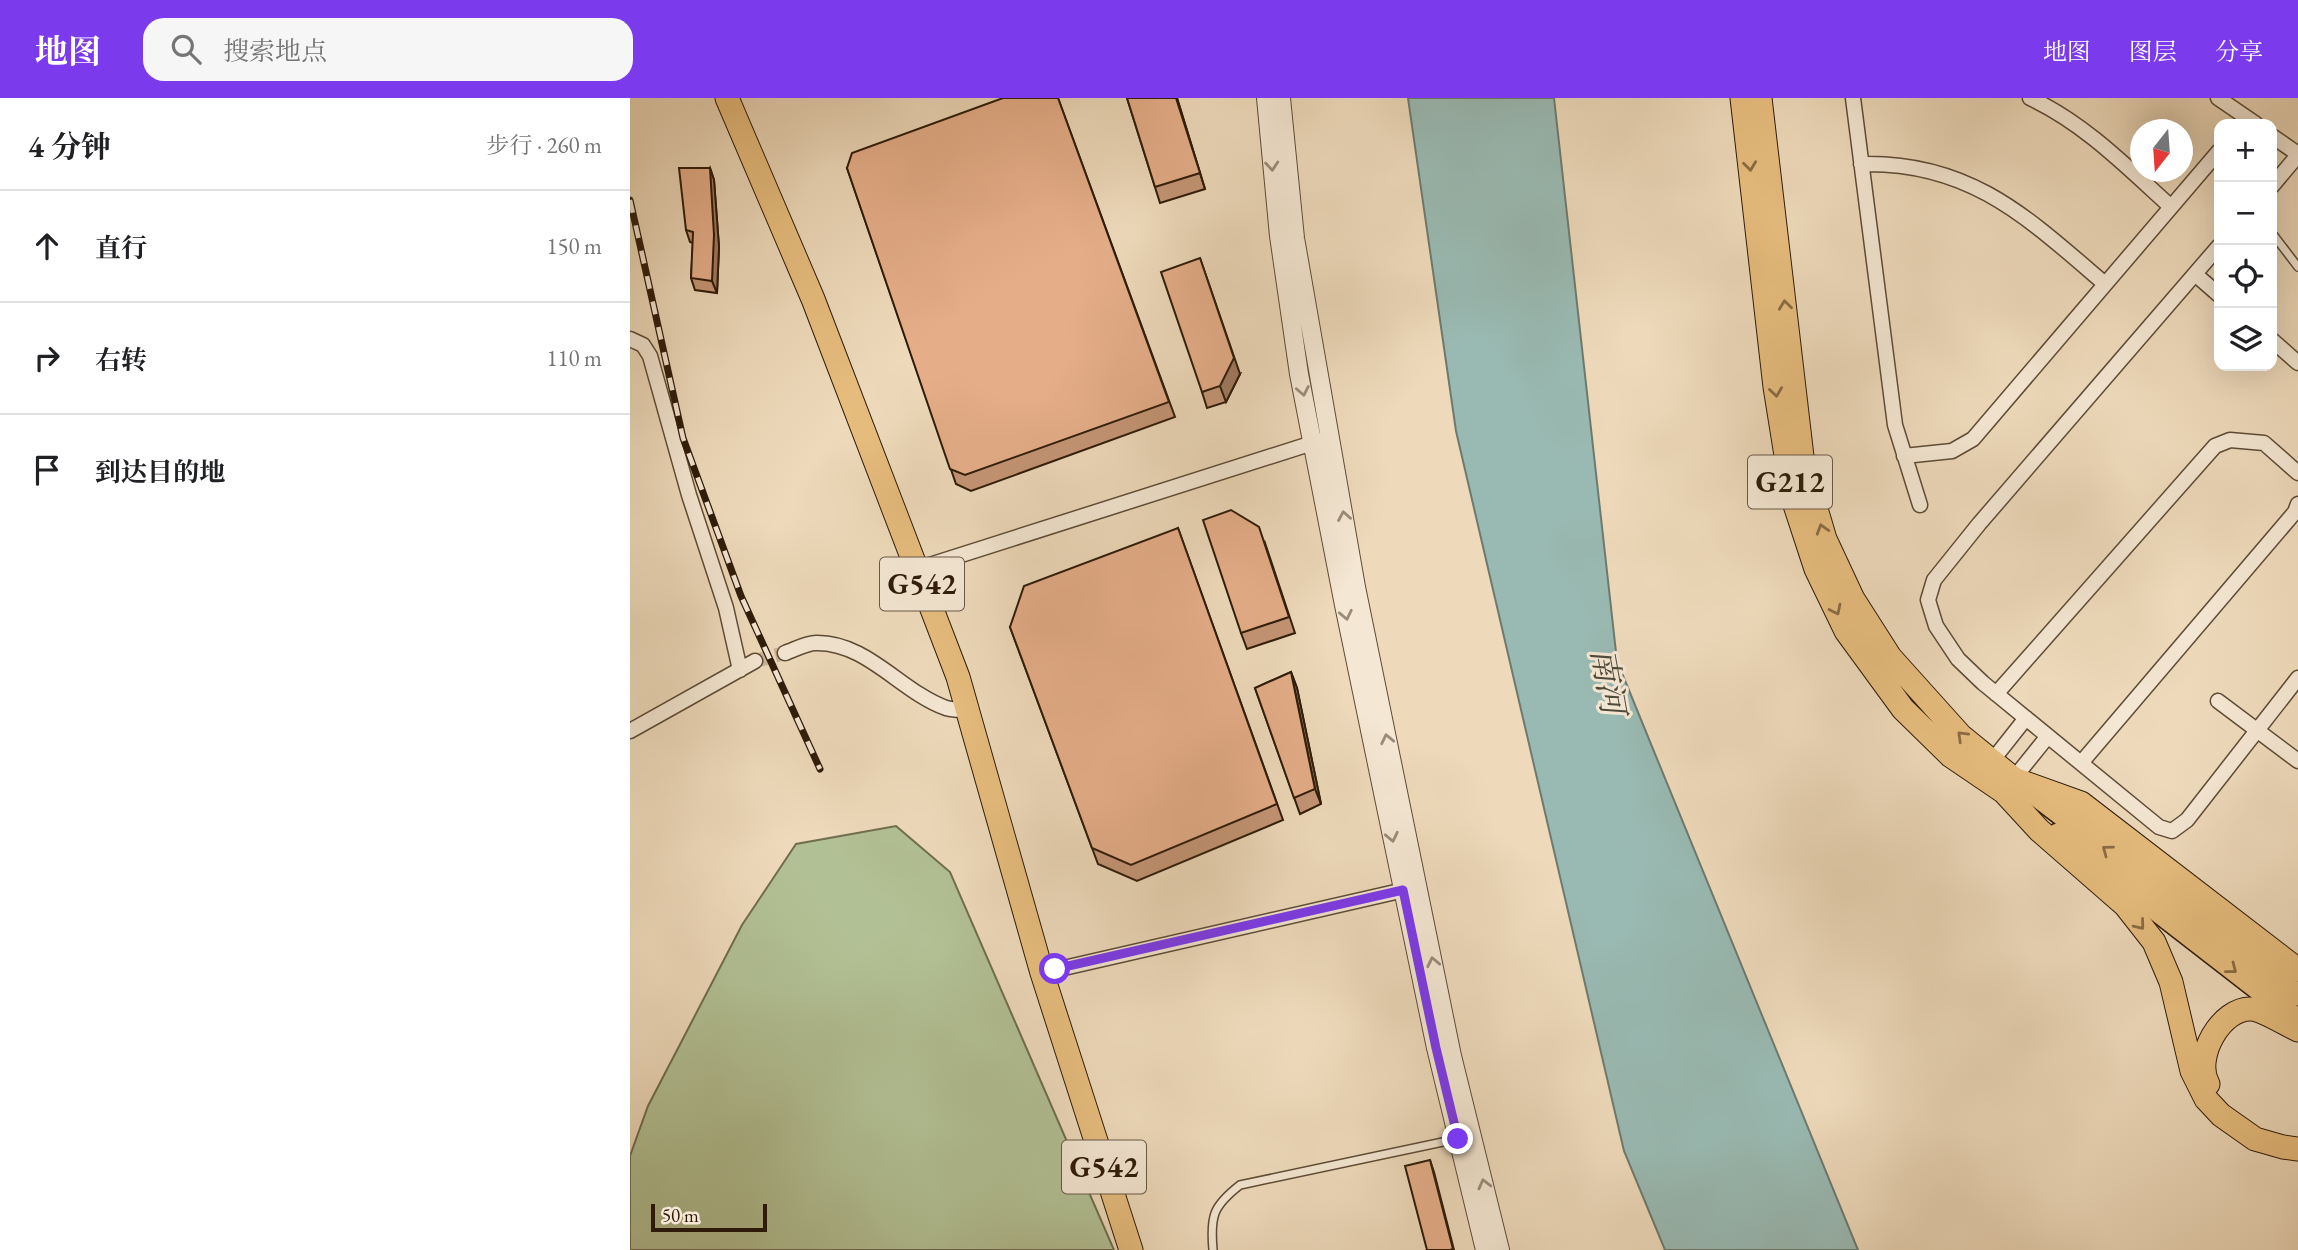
<!DOCTYPE html>
<html lang="zh">
<head>
<meta charset="utf-8">
<style>
	body { margin:0; font-family:"EB Garamond","Noto Serif SC",serif; background:#f6f6f6; color:#202124 }
	.controls { position:absolute; right:21px; top:21px; display:grid; overflow:hidden; border-radius:14px; box-shadow:0 7px 28px #0002 }
	.controls button { width:63px; height:63px; display:grid; place-items:center; padding:0; border:0; border-bottom:2px solid #e0e0e0; background:#fff; color:#202124; font:35px sans-serif }
	.compass { position:absolute; left:1500px; top:21px; width:63px; height:63px; border-radius:50%; background:#fff; box-shadow:0 7px 28px #0002; rotate:197deg }
	.scale { position:absolute; left:21px; bottom:18px; width:116px; box-sizing:border-box; padding-left:7px; border:4px solid #2e1b09; border-top:0; font-size:19px; line-height:24px; white-space:nowrap; color:#2e1b09; -webkit-text-stroke:5px #f4e7d3; paint-order:stroke }
	.stop { position:absolute; width:21px; height:21px; margin:-16px; border:5px solid #7c3aed; border-radius:50%; background:#fff }
	.stop.end { background:#7c3aed; border-color:#fff; box-shadow:0 2px 7px #0008 }
	.list { margin:0; padding:0; list-style:none }
	h2 { display:flex; justify-content:space-between; align-items:center; height:91px; margin:0; padding:0 28px; font-size:30px }
	h2 small { font-size:23px; font-weight:400; color:#757577 }
	.list li { display:grid; grid-template-columns:46px 1fr auto; gap:21px; align-items:center; box-sizing:border-box; height:112px; padding:0 28px; border-top:2px solid #e0e0e0 }
	.list b { display:block; font-size:26px; white-space:nowrap }
	.list em { font-size:23px; font-style:normal; color:#757577 }
	.icon { flex:none; width:38px; height:38px; fill:none; stroke:currentColor; stroke-width:2; stroke-linecap:round; stroke-linejoin:round }
	.map { position:relative; flex:none; width:1668px; height:1152px; overflow:hidden }
	header { display:flex; align-items:center; gap:42px; box-sizing:border-box; height:98px; padding:0 35px; background:#7c3aed; color:#fff }
	header strong { font-size:33px }
	nav { display:flex; gap:38px; margin-inline-start:auto; font-size:24px }
	.search { width:490px; height:63px; background:#f6f6f6; display:flex; align-items:center; gap:18px; box-sizing:border-box; padding:0 24px; border-radius:21px; color:#757577; font-size:26px }
	main { display:flex }
	aside { flex:1; background:#fff }
	.map>svg:first-child { display:block }
</style>
</head>
<body>
<header>
<strong>地图</strong>
<div class="search"><svg class="icon" aria-label="search" viewBox="0 0 24 24"><circle cx="10" cy="10" r="6"/><path d="M15 15l6 6"/></svg>搜索地点</div>
<nav><a>地图</a><a>图层</a><a>分享</a></nav>
</header>
<main>
<aside>
<h2>4 分钟<small>步行 · 260 m</small></h2>
<ul class="list">
<li><svg class="icon" aria-label="ahead" viewBox="0 0 24 24"><path d="M12 20V5M6 11l6-6 6 6"/></svg><div><b>直行</b></div><em>150 m</em></li>
<li><svg class="icon" aria-label="right" viewBox="0 0 24 24"><path d="M7 20v-9h11M14 6l5 5-5 5"/></svg><div><b>右转</b></div><em>110 m</em></li>
<li><svg class="icon" aria-label="arrive" viewBox="0 0 24 24"><path d="M6 21V4h12l-3 4 3 4H6"/></svg><div><b>到达目的地</b></div></li>
</ul>
</aside>
<div class="map">
<svg width="1668" height="1152" viewBox="0 0 1668 1152">
	<rect width="100%" height="100%" fill="#eedabb"/>
	<filter id="stains"><feTurbulence type="fractalNoise" baseFrequency=".00286" numOctaves="4"/><feColorMatrix values="0 0 0 0 .2 0 0 0 0 .09 0 0 0 0 .02 0 0 0 .5 -.17"/></filter>
	<radialGradient id="worn" r=".72"><stop offset=".6" stop-color="#630" stop-opacity="0"/><stop offset="1" stop-color="#630" stop-opacity=".3"/></radialGradient>
	<!-- green -->
	<path fill="#b2c195" stroke="#706e4f" stroke-width="2" d="M266 728 320 774 484 1152H0V1058L18 1008 112 827 166 746Z"/>
	<!-- water -->
	<path fill="#99bab3" stroke="#6e7a6f" stroke-width="2" d="M778 0H924L987 563 1228 1152H1035L994 1053 826 333Z"/>
	<g fill="none" stroke-linecap="round" stroke-linejoin="round">
		<!-- minor-tunnel -->
		<path stroke="#c8b497" stroke-width="14" stroke-dasharray="14 7" stroke-linecap="butt" d="M125 563 155 555"/>
		<!-- service casing -->
		<g stroke="#5e4b36" stroke-width="10">
			<path id="service" d="M1642 135 1668 169
				M583 1152C580 1118 583 1108 610 1087L827 1041"/>
		</g>
		<!-- minor casing -->
		<g stroke="#5e4b36" stroke-width="17">
			<path id="minor" d="M1223 0 1265 327 1290 407
				M1400 0C1454 25 1497 69 1541 109
				M1588 0 1626 26
				M1642 38 1668 56
				M1231 66C1340 63 1398 120 1475 186
				M1642 88 1668 57
				M1589 148 1349 426 1304 482 1298 502 1306 528 1328 561 1353 585 1529 729 1542 733 1557 722 1668 580
				M1565 176 1589 197
				M0 241 13 247 20 258 59 397 96 510 110 572
				M1642 242 1668 265
				M1274 358 1322 353 1343 341 1589 53
				M287 471 692 342
				M155 555C164 552 176 545 186 545 237 544 271 594 316 610 323 612 331 612 338 612
				M1366 596 1585 348 1600 342 1634 345 1668 375
				M1588 603 1668 663
				M0 633 125 563
				M1451 665 1665 414 1668 406
				M1358 668 1396 620
				M1381 684 1418 638
				M412 875 783 790"/>
		</g>
		<!-- tertiary casing -->
		<g stroke="#5e4b36" stroke-width="20">
			<path id="tertiary" d="M636 0 649 138 669 276 714 507 806 950 855 1152
				M651 0 665 140 726 489 822 958 870 1152"/>
		</g>
		<!-- primary casing -->
		<g stroke="#2e1b09" stroke-width="24">
			<path id="primary" d="M1391 686 1668 897
				M1428 736 1668 922"/>
		</g>
		<!-- trunk casing -->
		<g stroke="#2e1b09" stroke-width="25">
			<path id="trunk" d="M97 0 183 201 328 579 412 875 501 1152
				M1112 0 1145 289 1163 401 1186 471 1216 533 1273 611 1321 658 1374 694 1409 732 1495 807 1524 844 1541 884 1562 973 1576 1001 1591 1017 1625 1041 1653 1049 1668 1051
				M1130 0 1173 367 1195 441 1223 501 1260 559 1331 638 1384 681 1451 705 1668 872
				M1578 986C1563 960 1591 909 1622 911 1633 912 1657 927 1668 932"/>
		</g>
		<!-- service -->
		<use href="#service" stroke="#f4e7d3" stroke-width="7"/>
		<!-- minor -->
		<use href="#minor" stroke="#f4e7d3" stroke-width="14"/>
		<!-- tertiary -->
		<use href="#tertiary" stroke="#f4e7d3" stroke-width="18"/>
		<!-- primary -->
		<use href="#primary" stroke="#e7bd7e" stroke-width="21"/>
		<!-- trunk -->
		<use href="#trunk" stroke="#e7bd7e" stroke-width="23"/>
		<!-- rail casing -->
		<g stroke="#2e1b09" stroke-width="7">
			<path id="rail" d="M0 102 53 340 111 498 190 671"/>
		</g>
		<!-- rail -->
		<use href="#rail" stroke="#f4e7d3" stroke-width="4.5" stroke-dasharray="13" stroke-linecap="butt"/>
	</g>
	<!-- wall -->
	<path fill="#c59676" stroke="#2e1b09" stroke-width="2" d="M428 0 545 319 341 393 326 386 217 70Z
		M497 0H547L575 91 530 105Z
		M80 70 84 82 89 149 87 195 65 192 61 180 63 145 60 144 56 132Z
		M610 276 596 304 577 310 572 294Z
		M548 430 653 722 507 783 468 766 380 529Z
		M635 445 665 535 617 551 611 535Z
		M661 574 667 590 691 706 670 716 625 590Z"/>
	<!-- shaded-wall -->
	<path fill="#a07a60" stroke="#2e1b09" stroke-width="2" d="M546 0H547L575 91 570 75Z
		M80 70 84 82 89 149 87 195 82 183Z
		M570 160 610 276 596 304 590 288Z
		M661 574 667 590 691 706 685 691Z
		M800 1062 804 1074 824 1152H823Z"/>
	<!-- building -->
	<path fill="#e5ae89" stroke="#2e1b09" stroke-width="2" d="M373 0H428L539 304 335 377 320 371 217 70 222 55Z
		M497 0H546L570 75 525 89Z
		M49 70H80L84 137 82 183 61 180 63 134 56 132Z
		M570 160 604 260 590 288 572 294 531 174Z
		M601 412 629 429 659 519 611 535 573 422Z
		M548 430 647 706 501 767 462 750 380 529 394 488Z
		M661 574 685 691 664 700 625 590Z
		M800 1062 823 1151 820 1152H797L775 1068Z"/>
	<!-- one-way arrows -->
	<defs><path id="oneway-chevron" d="M-2-3.5L2.5 0L-2 3.5" fill="none" stroke-width="1.6" stroke-linecap="round" stroke-linejoin="round" transform="scale(1.75)"/></defs>
	<g stroke="#9b8b78">
		<use href="#oneway-chevron" transform="translate(642 68) rotate(85)"/>
		<use href="#oneway-chevron" transform="translate(673 293) rotate(79)"/>
		<use href="#oneway-chevron" transform="translate(714 418) rotate(-100)"/>
		<use href="#oneway-chevron" transform="translate(716 517) rotate(78)"/>
		<use href="#oneway-chevron" transform="translate(757 641) rotate(-102)"/>
		<use href="#oneway-chevron" transform="translate(762 739) rotate(78)"/>
		<use href="#oneway-chevron" transform="translate(803 864) rotate(-102)"/>
		<use href="#oneway-chevron" transform="translate(854 1086) rotate(-104)"/>
	</g>
	<g stroke="#8a6c44">
		<use href="#oneway-chevron" transform="translate(1120 68) rotate(83)"/>
		<use href="#oneway-chevron" transform="translate(1155 207) rotate(-97)"/>
		<use href="#oneway-chevron" transform="translate(1146 294) rotate(82)"/>
		<use href="#oneway-chevron" transform="translate(1192 431) rotate(-107)"/>
		<use href="#oneway-chevron" transform="translate(1206 512) rotate(64)"/>
		<use href="#oneway-chevron" transform="translate(1332 638) rotate(-136)"/>
		<use href="#oneway-chevron" transform="translate(1477 752) rotate(-143)"/>
		<use href="#oneway-chevron" transform="translate(1510 827) rotate(51)"/>
		<use href="#oneway-chevron" transform="translate(1602 871) rotate(38)"/>
	</g>
	<g fill="none" stroke-linecap="round" stroke-linejoin="round">
		<!-- route -->
		<path stroke="#7c3aed" stroke-width="9" d="M425 871 773 792 806 950 828 1041"/>
	</g>
	<g text-anchor="middle" stroke-width="6" stroke-linejoin="round" paint-order="stroke">
		<!-- shield labels -->
		<g fill="#f4e7d3" stroke="#695846" stroke-width="2">
			<rect x="1118" y="357.5" width="84" height="53" rx="5"/>
			<rect x="250" y="459.5" width="84" height="53" rx="5"/>
			<rect x="432" y="1042.5" width="84" height="53" rx="5"/>
		</g>
		<g font-size="30" font-weight="bold" fill="#2e1b09">
			<text x="1160" y="394">G212</text>
			<text x="292" y="496">G542</text>
			<text x="474" y="1079">G542</text>
		</g>
		<!-- water labels -->
		<g font-size="33" font-style="italic" fill="#4e4b3c" stroke="#f4e7d3">
			<text transform="translate(979 583) rotate(80)" y="12">南河</text>
		</g>
	</g>
	<rect width="100%" height="100%" filter="url(#stains)"/>
	<rect width="100%" height="100%" fill="url(#worn)"/>
</svg>
<div class="controls">
<button>+</button>
<button>−</button>
<button><svg class="icon" aria-label="locate" viewBox="0 0 24 24"><circle cx="12" cy="12" r="6"/><path d="M12 2v4M12 18v4M2 12h4M18 12h4"/></svg></button>
<button><svg class="icon" aria-label="layers" viewBox="0 0 24 24"><path d="M12 4l9 5-9 5-9-5zM3 14l9 5 9-5"/></svg></button>
</div>
<svg class="compass" viewBox="-18 -18 36 36"><path d="M0-13l5 13h-10z" fill="#e53935"/><path d="M0 13l5-13h-10z" fill="#757577"/></svg>
<div class="scale">50 m</div>
<div class="stop" style="left:425px;top:871px"></div>
<div class="stop end" style="left:828px;top:1041px"></div>
</div>
</main>
</body>
</html>
